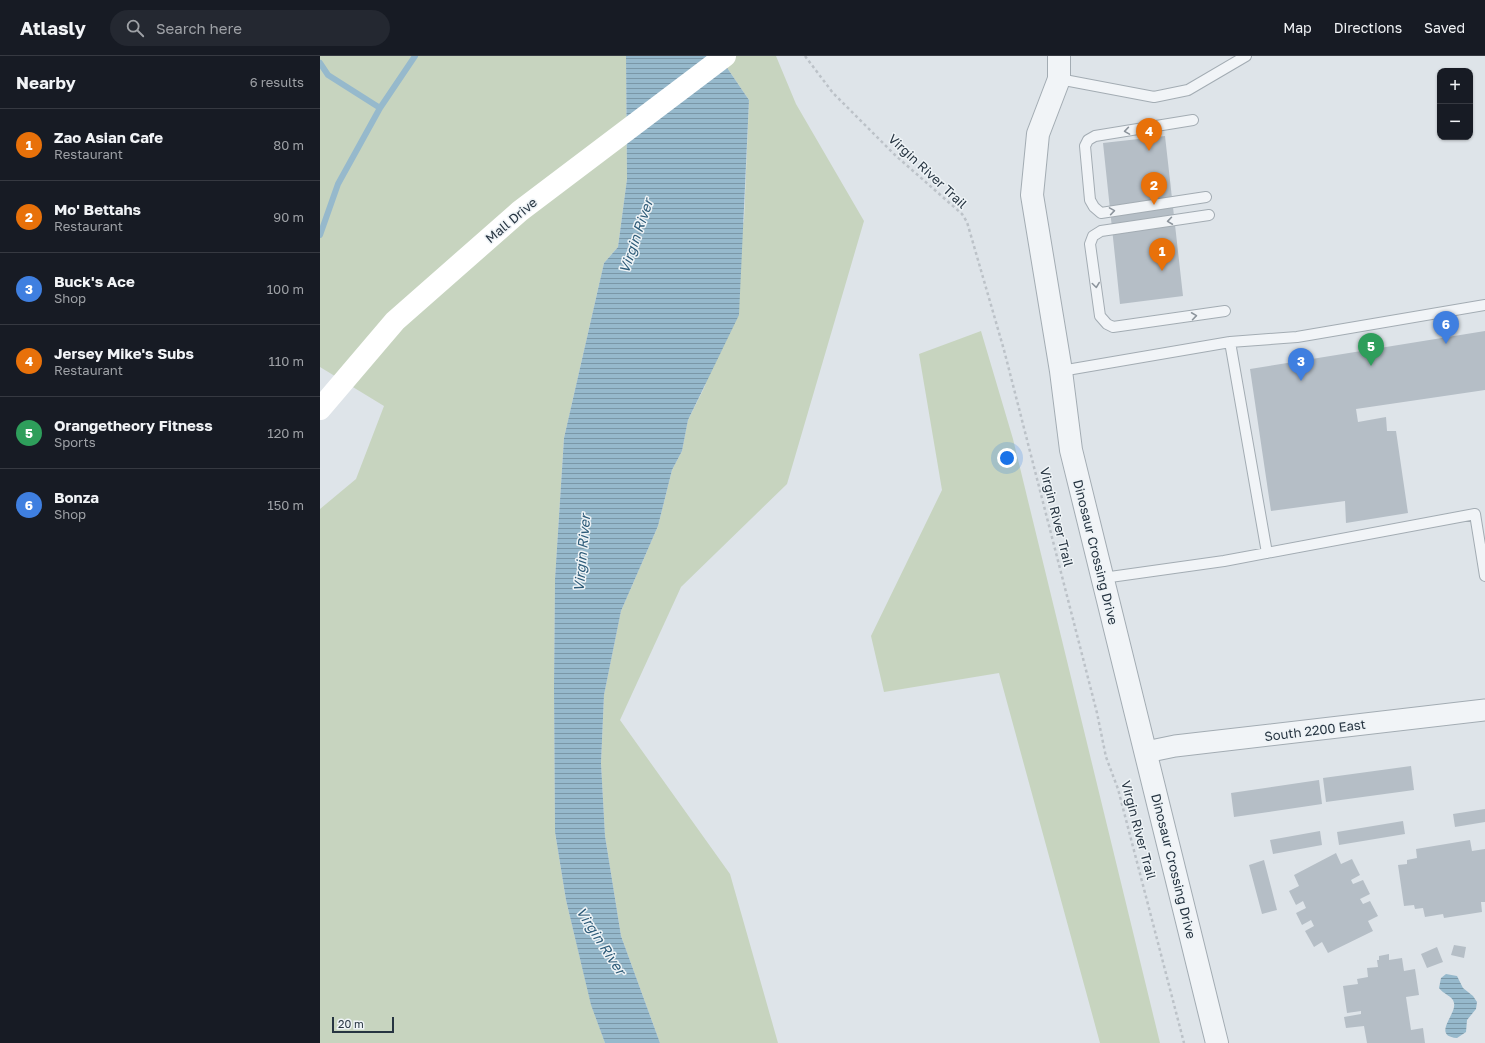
<!DOCTYPE html>
<html lang="en">
<head>
<meta charset="utf-8">
<style>
	body { margin:0; font-family:"Golos Text",sans-serif; background:#242831; color:#f1f3f6 }
	.controls { position:absolute; right:12px; top:12px; display:grid; overflow:hidden; border-radius:8px; box-shadow:0 1px 3px #0004 }
	.controls button { width:36px; height:36px; display:grid; place-items:center; padding:0; border:0; border-bottom:1px solid #363941; background:#171b24; color:#f1f3f6; font:20px sans-serif }
	.scale { position:absolute; left:12px; bottom:10px; width:62px; box-sizing:border-box; padding-left:4px; border:2px solid #263441; border-top:0; font-size:11px; line-height:14px; white-space:nowrap; color:#263441; -webkit-text-stroke:3px #eef3f6; paint-order:stroke }
	.you { position:absolute; left:687px; top:402px; width:14px; height:14px; margin:-10px; border:3px solid #fff; border-radius:50%; background:#1a73e8; box-shadow:0 0 0 6px #1a73e833 }
	.badge { display:grid; place-items:center; width:26px; height:26px; border-radius:50%; background:#ea580c; color:#fff; font-size:13px; font-weight:700 }
	.pin { position:absolute; translate:-50% -33px; filter:drop-shadow(0 1px 2px #0008) }
	.pin::after { content:''; position:absolute; top:21px; width:14px; height:12px; background:inherit; clip-path:polygon(0 0,100% 0,50% 100%) }
	.list { margin:0; padding:0; list-style:none }
	h2 { display:flex; justify-content:space-between; align-items:center; height:52px; margin:0; padding:0 16px; font-size:17px }
	h2 small { font-size:13px; font-weight:400; color:#9ea1a6 }
	.list li { display:grid; grid-template-columns:26px 1fr auto; gap:12px; align-items:center; box-sizing:border-box; height:72px; padding:0 16px; border-top:1px solid #363941 }
	.list b { display:block; font-size:15px; white-space:nowrap }
	.list p { margin:0; font-size:13px; white-space:nowrap; color:#9ea1a6 }
	.list em { font-size:13px; font-style:normal; color:#9ea1a6 }
	.icon { flex:none; width:22px; height:22px; fill:none; stroke:currentColor; stroke-width:2; stroke-linecap:round; stroke-linejoin:round }
	.map { position:relative; flex:none; width:1165px; height:987px; overflow:hidden }
	header { display:flex; align-items:center; gap:24px; box-sizing:border-box; height:56px; padding:0 20px; background:#171b24; border-bottom:1px solid #363941 }
	header strong { font-size:19px }
	nav { display:flex; gap:22px; margin-inline-start:auto; font-size:14px }
	.search { width:280px; height:36px; background:#242831; display:flex; align-items:center; gap:10px; box-sizing:border-box; padding:0 14px; border-radius:22px; color:#9ea1a6; font-size:15px }
	main { display:flex }
	aside { flex:1; background:#171b24 }
	.map>svg:first-child { display:block }
</style>
</head>
<body>
<header>
<strong>Atlasly</strong>
<div class="search"><svg class="icon" aria-label="search" viewBox="0 0 24 24"><circle cx="10" cy="10" r="6"/><path d="M15 15l6 6"/></svg>Search here</div>
<nav><a>Map</a><a>Directions</a><a>Saved</a></nav>
</header>
<main>
<aside>
<h2>Nearby<small>6 results</small></h2>
<ul class="list">
<li><span class="badge" style="background:#e8710a">1</span><div><b>Zao Asian Cafe</b><p>Restaurant</p></div><em>80 m</em></li>
<li><span class="badge" style="background:#e8710a">2</span><div><b>Mo' Bettahs</b><p>Restaurant</p></div><em>90 m</em></li>
<li><span class="badge" style="background:#3f7fe0">3</span><div><b>Buck's Ace</b><p>Shop</p></div><em>100 m</em></li>
<li><span class="badge" style="background:#e8710a">4</span><div><b>Jersey Mike's Subs</b><p>Restaurant</p></div><em>110 m</em></li>
<li><span class="badge" style="background:#2e9e5b">5</span><div><b>Orangetheory Fitness</b><p>Sports</p></div><em>120 m</em></li>
<li><span class="badge" style="background:#3f7fe0">6</span><div><b>Bonza</b><p>Shop</p></div><em>150 m</em></li>
</ul>
</aside>
<div class="map">
<svg width="1165" height="987" viewBox="0 0 1165 987">
	<defs>
		<pattern id="water-rules" width="6" height="5" patternUnits="userSpaceOnUse"><rect width="6" height="5" fill="#96b9cc"/><path d="M0 2.5h6" fill="none" stroke="#7a97a7"/></pattern>
	</defs>
	<rect width="100%" height="100%" fill="#dee4e9"/>
	<!-- grass -->
	<path fill="#c7d4bf" d="M0 0H306L307 123 298 191 284 207 244 382 235 523 234 631 235 776 246 844 271 948 285 987H0V453L36 423 64 350 0 311Z
		M399 0H456L476 48 544 165 467 428 361 531 300 664 410 818 458 987H340L301 880 285 780 281 707 284 639 301 555 338 470 352 414 362 395 368 364 385 330 424 164 429 44Z
		M661 275 693 383 840 987H780L679 617 564 636 551 580 622 434 599 298Z"/>
	<!-- water -->
	<path fill="url(#water-rules)" d="M306 0H399L429 44 419 259 368 364 362 395 352 414 338 470 301 555 284 639 281 707 285 780 301 880 340 987H285L271 949 246 844 235 776 234 631 235 523 244 382 284 207 298 191 307 123Z
		M1126 918 1137 920 1143 932 1153 940 1157 946 1156 953 1147 964 1146 976 1137 982C1111 980 1137 958 1134 947 1133 940 1123 938 1119 932L1121 922Z"/>
	<g fill="none" stroke-linecap="round" stroke-linejoin="round">
		<!-- stream -->
		<path stroke="#96b9cc" stroke-width="6" d="M0 7 8 19 60 52
			M0 179 18 128 60 52 95 0"/>
	</g>
	<!-- building -->
	<path fill="#b5bec6" d="M845 80 863 240 800 248 783 87Z
		M1165 275V334L1036 353 1038 366 1066 361 1067 375H1076L1088 457 1026 467 1025 445 951 455 930 313Z
		M1091 710 1094 734 1006 746 1003 722Z
		M999 724 1002 748 914 761 911 737Z
		M1165 753V766L1135 771 1133 758Z
		M1083 765 1085 778 1019 789 1017 776Z
		M1000 775 1002 789 953 798 950 784Z
		M1150 784 1152 795 1165 793V846H1161L1162 856 1124 862 1123 858 1105 861 1103 852 1095 853 1094 849 1084 850 1078 809 1087 808V804L1097 802 1096 793Z
		M1016 797 1021 808 1032 803 1040 819 1031 824 1033 828 1043 824 1050 838 1040 843 1043 848 1050 845 1058 860 1048 865 1053 875 1008 897 1002 886 994 891 985 875 994 870 991 864 982 869 976 857 986 852 983 845 976 849 969 835 979 830 974 819Z
		M944 804 957 854 942 858 929 809Z
		M1134 889 1146 891 1144 902 1131 899Z
		M1117 891 1123 906 1107 912 1101 898Z
		M1069 898V904L1082 902 1084 915 1095 913 1099 939 1086 941 1091 974 1103 972 1105 987H1047L1044 970 1026 972 1024 961 1041 958V955L1027 957 1023 930 1038 928 1037 923 1048 921 1047 912 1058 911 1057 904H1059V900Z"/>
	<g fill="none" stroke-linecap="round" stroke-linejoin="round">
		<!-- service casing -->
		<g stroke="#a3acb3" stroke-width="12">
			<path id="service" d="M739 23 834 41 868 34 926 0
				M873 64 775 80 768 84 765 90 770 144 774 151 781 157 886 141
				M889 159 781 175 773 180 770 188 780 260 787 268 793 271 905 255
				M910 286 947 497
				M741 315 910 286 977 281 1165 249
				M783 522 904 505 1155 458 1165 520"/>
		</g>
		<!-- minor casing -->
		<g stroke="#a3acb3" stroke-width="23">
			<path id="minor" d="M826 696 855 690 1165 654"/>
		</g>
		<!-- tertiary casing -->
		<g stroke="#a3acb3" stroke-width="24">
			<path id="tertiary" d="M739 0V23L718 78 712 139 741 315 751 394 897 987"/>
		</g>
		<!-- path -->
		<path stroke="#bcc2c8" stroke-width="2.5" stroke-dasharray="3 3" stroke-linecap="butt" d="M485 0 513 37 575 99 642 158 647 166 684 294 777 657 786 701 798 733 864 987"/>
		<!-- service -->
		<use href="#service" stroke="#f1f4f7" stroke-width="10"/>
		<!-- minor -->
		<use href="#minor" stroke="#f1f4f7" stroke-width="21"/>
		<!-- tertiary -->
		<use href="#tertiary" stroke="#f1f4f7" stroke-width="22"/>
		<!-- secondary -->
		<path stroke="#fff" stroke-width="22" d="M0 353 75 265 200 155 405 0"/>
	</g>
	<!-- one-way arrows -->
	<defs><path id="oneway-chevron" d="M-2-3.5L2.5 0L-2 3.5" fill="none" stroke-width="1.6" stroke-linecap="round" stroke-linejoin="round"/></defs>
	<g stroke="#8c949c">
		<use href="#oneway-chevron" transform="translate(807 75) rotate(171)"/>
		<use href="#oneway-chevron" transform="translate(792 155) rotate(-9)"/>
		<use href="#oneway-chevron" transform="translate(850 165) rotate(172)"/>
		<use href="#oneway-chevron" transform="translate(776 229) rotate(82)"/>
		<use href="#oneway-chevron" transform="translate(874 260) rotate(-8)"/>
	</g>
	<g text-anchor="middle" stroke-width="3" stroke-linejoin="round" paint-order="stroke">
		<!-- street labels -->
		<g font-size="13" fill="#263441" stroke="#eef3f6">
			<text transform="translate(608 115) rotate(43)" y="5">Virgin River Trail</text>
			<text transform="translate(191 164) rotate(-40)" y="5">Mall Drive</text>
			<text transform="translate(737 461) rotate(76)" y="5">Virgin River Trail</text>
			<text transform="translate(776 496) rotate(76)" y="5">Dinosaur Crossing Drive</text>
			<text transform="translate(995 674) rotate(-7)" y="5">South 2200 East</text>
			<text transform="translate(819 774) rotate(75)" y="5">Virgin River Trail</text>
			<text transform="translate(854 810) rotate(76)" y="5">Dinosaur Crossing Drive</text>
		</g>
		<!-- water labels -->
		<g font-size="14" font-style="italic" fill="#2d5b78" stroke="#eef3f6">
			<text transform="translate(316 180) rotate(-71)" y="5">Virgin River</text>
			<text transform="translate(262 497) rotate(-85)" y="5">Virgin River</text>
			<text transform="translate(281 885) rotate(57)" y="5">Virgin River</text>
		</g>
	</g>
</svg>
<div class="controls">
<button>+</button>
<button>−</button>
</div>
<div class="scale">20 m</div>
<div class="you"></div>
<div class="pin badge" style="left:842px;top:215px;background:#e8710a">1</div>
<div class="pin badge" style="left:834px;top:149px;background:#e8710a">2</div>
<div class="pin badge" style="left:981px;top:325px;background:#3f7fe0">3</div>
<div class="pin badge" style="left:829px;top:95px;background:#e8710a">4</div>
<div class="pin badge" style="left:1051px;top:310px;background:#2e9e5b">5</div>
<div class="pin badge" style="left:1126px;top:288px;background:#3f7fe0">6</div>
</div>
</main>
</body>
</html>
